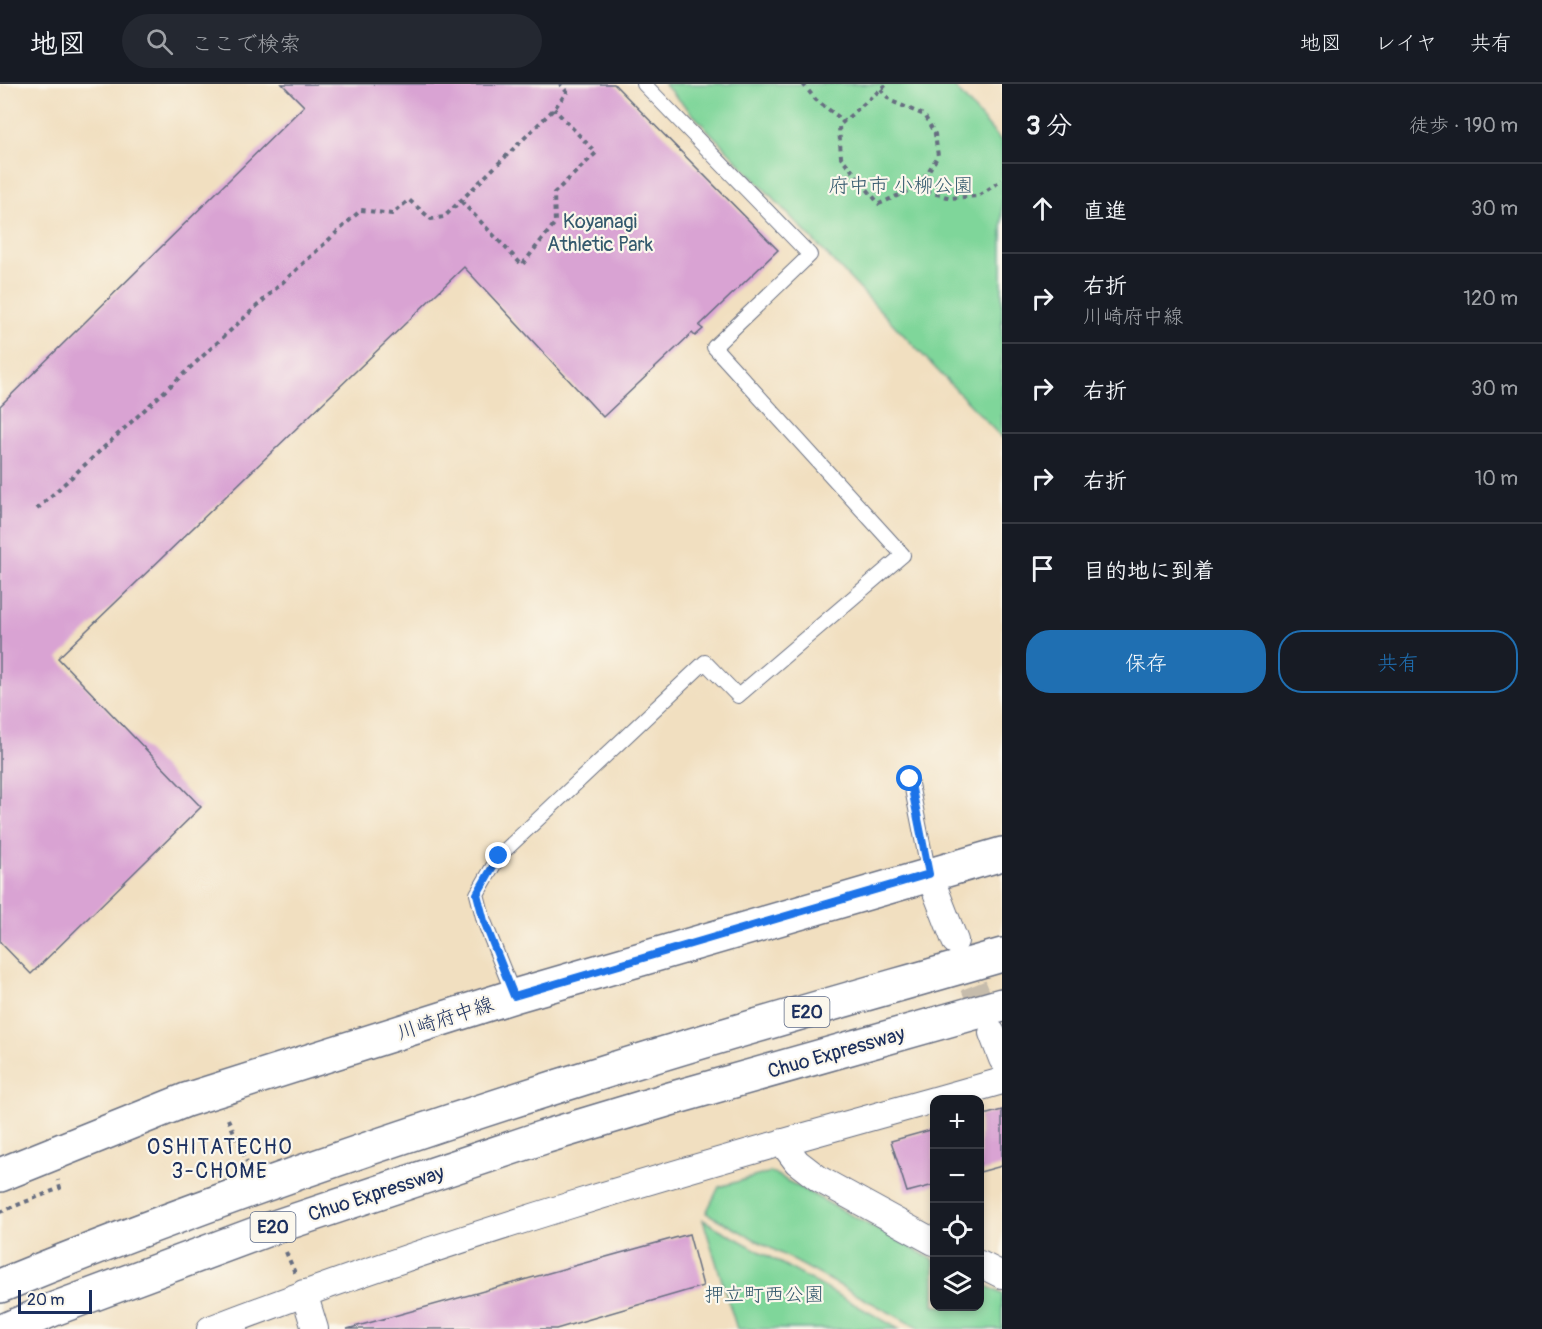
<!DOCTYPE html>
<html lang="ja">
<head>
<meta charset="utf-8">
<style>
	body { margin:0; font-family:Pangolin,"Klee One",sans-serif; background:#242831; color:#f1f3f6 }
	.controls { position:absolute; right:18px; bottom:18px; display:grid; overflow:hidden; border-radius:12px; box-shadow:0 3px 9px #0003 }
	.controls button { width:54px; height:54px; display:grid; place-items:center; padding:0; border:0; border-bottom:2px solid #363941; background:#171b24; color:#f1f3f6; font:30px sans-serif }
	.scale { position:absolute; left:18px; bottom:15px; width:74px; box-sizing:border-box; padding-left:6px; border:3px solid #1b2f5e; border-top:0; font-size:16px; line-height:21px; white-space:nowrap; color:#1b2f5e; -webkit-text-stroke:4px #fbf7ec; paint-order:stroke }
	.stop { position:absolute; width:18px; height:18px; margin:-14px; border:4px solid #1a73e8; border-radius:50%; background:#fff }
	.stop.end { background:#1a73e8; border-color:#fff; box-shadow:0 2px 6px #0008 }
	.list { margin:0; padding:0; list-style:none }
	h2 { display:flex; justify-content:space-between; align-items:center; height:78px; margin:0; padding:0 24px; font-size:26px }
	h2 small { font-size:20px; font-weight:400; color:#9ea1a6 }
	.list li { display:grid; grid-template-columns:39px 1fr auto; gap:18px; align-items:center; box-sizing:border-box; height:90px; padding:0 24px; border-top:2px solid #363941 }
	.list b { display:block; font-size:22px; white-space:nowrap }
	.list p { margin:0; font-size:20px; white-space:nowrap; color:#9ea1a6 }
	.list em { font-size:20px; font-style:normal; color:#9ea1a6 }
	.actions { display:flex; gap:12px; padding:18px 24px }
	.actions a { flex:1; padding:14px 0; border:2px solid #1f6fb2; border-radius:24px; text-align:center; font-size:21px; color:#1f6fb2 }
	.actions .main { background:#1f6fb2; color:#fff }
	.icon { flex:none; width:33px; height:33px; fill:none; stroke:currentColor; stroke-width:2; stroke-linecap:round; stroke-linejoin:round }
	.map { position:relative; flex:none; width:1002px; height:1245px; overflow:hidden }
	header { display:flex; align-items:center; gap:36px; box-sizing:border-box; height:84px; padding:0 30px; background:#171b24; border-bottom:2px solid #363941 }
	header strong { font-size:28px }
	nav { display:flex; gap:33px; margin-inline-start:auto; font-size:21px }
	.search { width:420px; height:54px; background:#242831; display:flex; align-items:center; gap:15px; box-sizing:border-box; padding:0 21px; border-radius:33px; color:#9ea1a6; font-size:22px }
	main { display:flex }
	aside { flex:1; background:#171b24 }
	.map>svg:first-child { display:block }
</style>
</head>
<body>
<header>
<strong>地図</strong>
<div class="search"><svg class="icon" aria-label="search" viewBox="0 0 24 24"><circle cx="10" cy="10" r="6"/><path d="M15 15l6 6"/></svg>ここで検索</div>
<nav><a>地図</a><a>レイヤ</a><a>共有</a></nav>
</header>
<main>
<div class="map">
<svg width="1002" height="1245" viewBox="0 0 1002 1245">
	<rect width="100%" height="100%" fill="#fbf7ec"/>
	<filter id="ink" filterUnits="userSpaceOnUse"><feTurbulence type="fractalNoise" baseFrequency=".0167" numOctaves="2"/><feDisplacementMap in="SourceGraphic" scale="12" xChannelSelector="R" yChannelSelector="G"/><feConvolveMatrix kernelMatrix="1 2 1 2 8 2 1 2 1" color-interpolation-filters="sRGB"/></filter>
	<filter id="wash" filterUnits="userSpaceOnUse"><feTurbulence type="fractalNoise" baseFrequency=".008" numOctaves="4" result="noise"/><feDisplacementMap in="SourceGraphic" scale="24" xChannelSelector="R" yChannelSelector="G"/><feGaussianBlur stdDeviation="1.35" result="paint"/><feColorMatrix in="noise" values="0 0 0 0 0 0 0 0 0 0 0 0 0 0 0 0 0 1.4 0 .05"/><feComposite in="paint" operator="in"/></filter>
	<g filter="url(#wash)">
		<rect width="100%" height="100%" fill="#f1dfc0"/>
		<!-- green -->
		<path fill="#7fd69a" stroke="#4d827c" stroke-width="1.5" d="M664 0H952L1002 58V354Z
			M771 1088 934 1176V1222H980V1199L1002 1210V1245H920L706 1129 719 1103Z
			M703 1136 899 1245H737Z"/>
		<g id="blocks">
			<!-- building -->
			<path fill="#d9a3d3" d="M282 0H614L778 166 699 242 703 245 695 252 692 249 603 333 464 183 58 574 201 723 31 890 0 858V322L304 22Z
				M1002 1026V1082L980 1088V1032Z
				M934 1045V1101L907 1108 891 1057Z
				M689 1150 703 1202 556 1245H347Z"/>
		</g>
	</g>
	<g filter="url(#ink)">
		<use href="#blocks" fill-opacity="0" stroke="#666d80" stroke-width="1.5"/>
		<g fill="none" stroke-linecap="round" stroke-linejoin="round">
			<!-- minor-tunnel -->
			<path stroke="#c6bcac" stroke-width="26" stroke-dasharray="26 13" stroke-linecap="butt" d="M959 865 990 943"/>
			<!-- service casing -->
			<g stroke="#666d80" stroke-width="16">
				<path id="service" d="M910 695 929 790
					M514 912 484 837 477 810 499 772 705 578 738 612 903 471 714 263 810 171 644 0"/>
			</g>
			<!-- minor casing -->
			<g stroke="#666d80" stroke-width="28">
				<path id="minor" d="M929 790 955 857
					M992 949 1002 975
					M935 1016 1002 997
					M782 1058 797 1078 819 1095 934 1158
					M980 1180 1002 1191
					M304 1209 315 1245
					M210 1245C446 1154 691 1083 934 1016"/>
			</g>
			<!-- primary casing -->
			<g stroke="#666d80" stroke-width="36">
				<path id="primary" d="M0 1091 186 1016 514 912 1002 770"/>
			</g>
			<!-- motorway casing -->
			<g stroke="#666d80" stroke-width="36">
				<path id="motorway" d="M0 1202C200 1120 404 1050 610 986 740 945 871 909 1002 871
					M7 1245 54 1225 266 1146 544 1053 670 1015 1002 921"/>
			</g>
			<!-- path -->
			<path stroke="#666d80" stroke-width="4" stroke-dasharray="4.5 4.5" stroke-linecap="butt" d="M803 0 816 16 844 37
				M881 5 891 17 924 31 935 50 938 72 919 102 879 120 841 73 839 42 844 37 887 0
				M918 105 951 114 978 112 1002 96
				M461 117 522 181 555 139 554 109 596 69 554 25
				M37 425 361 126 392 130 409 116 431 135 444 133 554 25 567 8 560 0
				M228 1035 247 1078
				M0 1128 60 1104 58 1096
				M286 1168 295 1189"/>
			<!-- service -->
			<use href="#service" stroke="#fff" stroke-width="14"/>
			<!-- minor -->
			<use href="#minor" stroke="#fff" stroke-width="26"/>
			<!-- primary -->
			<use href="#primary" stroke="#fff" stroke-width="33"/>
			<!-- motorway -->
			<use href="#motorway" stroke="#fff" stroke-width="33"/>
		</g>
	</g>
	<g fill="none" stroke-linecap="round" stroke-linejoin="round" filter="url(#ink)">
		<!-- route -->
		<path stroke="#1a73e8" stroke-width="8" d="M499 772 477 810 484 837 514 912 929 790 910 695"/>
	</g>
	<g text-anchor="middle" stroke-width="4.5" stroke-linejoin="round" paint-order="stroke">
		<!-- shield labels -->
		<g fill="#fbf7ec" stroke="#5e6b89" stroke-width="1.5">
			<rect x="784.5" y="913" width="45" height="30" rx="4.5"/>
			<rect x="250.5" y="1128" width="45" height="30" rx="4.5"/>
		</g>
		<g font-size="18" font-weight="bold" fill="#1b2f5e">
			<text x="807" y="934">E20</text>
			<text x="273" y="1149">E20</text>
		</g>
		<!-- park labels -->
		<g font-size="20" fill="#34596d" stroke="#fbf7ec">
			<text x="901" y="108">府中市 小柳公園</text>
			<text x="600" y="144">Koyanagi<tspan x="600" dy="23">Athletic Park</tspan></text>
			<text x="764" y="1217">押立町西公園</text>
		</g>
		<!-- street labels -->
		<g font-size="20" fill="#1b2f5e" stroke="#fbf7ec">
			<text transform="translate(445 934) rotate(-18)" y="7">川崎府中線</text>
			<text transform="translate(836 968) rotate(-16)" y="7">Chuo Expressway</text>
			<text transform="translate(376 1109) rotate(-18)" y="7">Chuo Expressway</text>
		</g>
		<!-- neighbourhood labels -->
		<g font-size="21" letter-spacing="1.5" fill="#1b2f5e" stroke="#fbf7ec">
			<text x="220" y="1070">OSHITATECHO<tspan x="220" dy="24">3-CHOME</tspan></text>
		</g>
	</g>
</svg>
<div class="controls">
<button>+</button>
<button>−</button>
<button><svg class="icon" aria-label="locate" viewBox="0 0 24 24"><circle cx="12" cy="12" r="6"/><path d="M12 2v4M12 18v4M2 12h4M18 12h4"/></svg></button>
<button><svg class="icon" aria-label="layers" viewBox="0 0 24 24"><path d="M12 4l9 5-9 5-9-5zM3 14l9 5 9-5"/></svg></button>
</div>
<div class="scale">20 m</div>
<div class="stop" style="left:910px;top:695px"></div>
<div class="stop end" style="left:499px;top:772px"></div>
</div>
<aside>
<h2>3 分<small>徒歩 · 190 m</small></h2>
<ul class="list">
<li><svg class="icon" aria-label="ahead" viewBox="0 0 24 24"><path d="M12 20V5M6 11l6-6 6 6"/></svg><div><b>直進</b></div><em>30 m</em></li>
<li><svg class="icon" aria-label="right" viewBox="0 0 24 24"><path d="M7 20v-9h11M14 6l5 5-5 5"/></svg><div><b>右折</b><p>川崎府中線</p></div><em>120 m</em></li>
<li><svg class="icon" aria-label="right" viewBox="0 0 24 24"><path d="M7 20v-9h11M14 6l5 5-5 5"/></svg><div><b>右折</b></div><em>30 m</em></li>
<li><svg class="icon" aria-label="right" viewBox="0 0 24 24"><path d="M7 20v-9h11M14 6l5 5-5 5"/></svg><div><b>右折</b></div><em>10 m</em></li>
<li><svg class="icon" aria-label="arrive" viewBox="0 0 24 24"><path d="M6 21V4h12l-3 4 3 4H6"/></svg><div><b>目的地に到着</b></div></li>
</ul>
<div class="actions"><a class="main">保存</a><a>共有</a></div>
</aside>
</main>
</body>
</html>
